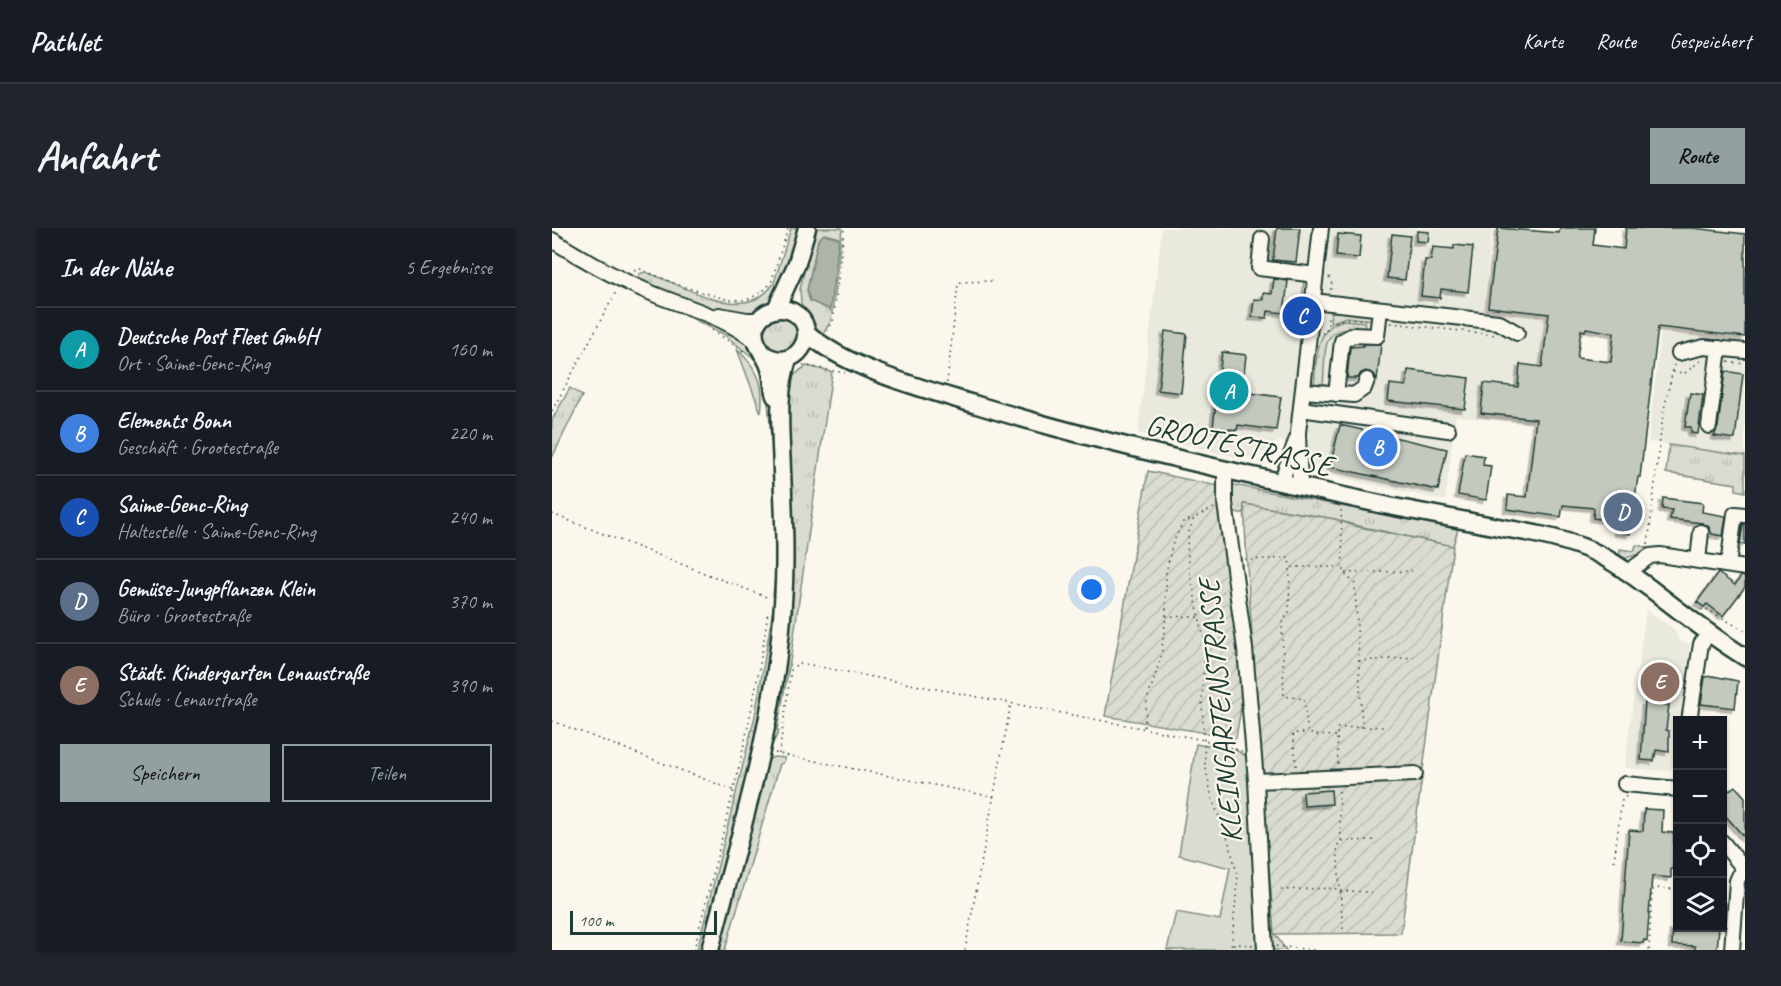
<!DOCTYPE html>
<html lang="de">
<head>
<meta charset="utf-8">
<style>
	body { margin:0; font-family:Caveat,sans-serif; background:#20242c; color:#f1f3f6 }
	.controls { position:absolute; right:18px; bottom:18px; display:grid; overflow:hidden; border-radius:0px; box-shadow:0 2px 4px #0004 }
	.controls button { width:54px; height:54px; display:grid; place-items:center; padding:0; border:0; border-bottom:2px solid #363941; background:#171b24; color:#f1f3f6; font:30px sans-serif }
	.scale { position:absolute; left:18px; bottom:15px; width:147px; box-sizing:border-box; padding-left:6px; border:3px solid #1f3d34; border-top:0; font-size:16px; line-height:21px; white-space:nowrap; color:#1f3d34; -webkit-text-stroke:4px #fbf7ec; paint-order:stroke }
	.you { position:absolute; left:540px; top:362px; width:21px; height:21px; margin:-15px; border:4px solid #fff; border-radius:50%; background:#1a73e8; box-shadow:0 0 0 9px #1a73e833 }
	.badge { display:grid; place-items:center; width:39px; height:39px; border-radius:50%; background:#92a19f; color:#fff; font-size:20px; font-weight:700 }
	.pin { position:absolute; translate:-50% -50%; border:3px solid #fff; box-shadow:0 2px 6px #0006 }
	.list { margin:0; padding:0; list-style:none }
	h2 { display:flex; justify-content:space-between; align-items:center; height:78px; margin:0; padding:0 24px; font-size:26px }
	h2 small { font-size:20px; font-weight:400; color:#9ea1a6 }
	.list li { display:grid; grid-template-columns:39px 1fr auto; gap:18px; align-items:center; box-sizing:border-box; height:84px; padding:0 24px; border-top:2px solid #363941 }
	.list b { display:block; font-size:22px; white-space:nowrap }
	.list p { margin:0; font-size:20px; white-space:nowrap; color:#9ea1a6 }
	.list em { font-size:20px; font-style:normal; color:#9ea1a6 }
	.actions { display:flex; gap:12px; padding:18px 24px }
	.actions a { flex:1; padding:14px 0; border:2px solid #92a19f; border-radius:0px; text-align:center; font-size:21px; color:#92a19f }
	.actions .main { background:#92a19f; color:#111 }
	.icon { flex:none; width:33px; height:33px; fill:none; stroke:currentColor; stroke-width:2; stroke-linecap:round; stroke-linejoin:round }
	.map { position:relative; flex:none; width:1193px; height:722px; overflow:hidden; border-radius:0px }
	header { display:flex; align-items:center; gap:36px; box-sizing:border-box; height:84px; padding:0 30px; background:#171b24; border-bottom:2px solid #363941 }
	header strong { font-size:28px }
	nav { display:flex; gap:33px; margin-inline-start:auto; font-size:21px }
	.intro { display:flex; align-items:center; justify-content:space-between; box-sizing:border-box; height:144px; padding:0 36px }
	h1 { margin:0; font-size:42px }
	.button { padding:15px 27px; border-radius:0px; background:#92a19f; color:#111; font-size:21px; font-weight:700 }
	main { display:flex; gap:36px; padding:0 36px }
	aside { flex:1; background:#171b24; border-radius:0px; box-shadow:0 2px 4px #0004 }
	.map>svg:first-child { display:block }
</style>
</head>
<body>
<header>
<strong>Pathlet</strong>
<nav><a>Karte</a><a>Route</a><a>Gespeichert</a></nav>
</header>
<div class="intro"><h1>Anfahrt</h1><a class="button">Route</a></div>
<main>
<aside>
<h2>In der Nähe<small>5 Ergebnisse</small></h2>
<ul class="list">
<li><span class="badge" style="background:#0f9aa8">A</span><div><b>Deutsche Post Fleet GmbH</b><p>Ort · Saime-Genc-Ring</p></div><em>160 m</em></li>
<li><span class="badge" style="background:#3f7fe0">B</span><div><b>Elements Bonn</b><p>Geschäft · Grootestraße</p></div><em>220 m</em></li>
<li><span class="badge" style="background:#1a4fb4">C</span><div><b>Saime-Genc-Ring</b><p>Haltestelle · Saime-Genc-Ring</p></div><em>240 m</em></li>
<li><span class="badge" style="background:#5c6f8a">D</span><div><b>Gemüse-Jungpflanzen Klein</b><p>Büro · Grootestraße</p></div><em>370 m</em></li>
<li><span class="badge" style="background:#8d6e63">E</span><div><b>Städt. Kindergarten Lenaustraße</b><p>Schule · Lenaustraße</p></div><em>390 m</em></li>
</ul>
<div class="actions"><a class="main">Speichern</a><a>Teilen</a></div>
</aside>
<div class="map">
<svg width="1193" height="722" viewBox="0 0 1193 722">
	<defs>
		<pattern id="grass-tufts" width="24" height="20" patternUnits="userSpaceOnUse" patternTransform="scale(1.5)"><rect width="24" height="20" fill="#dbdcd1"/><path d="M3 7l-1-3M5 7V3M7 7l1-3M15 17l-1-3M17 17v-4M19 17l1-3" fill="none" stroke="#bcbeb4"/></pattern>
		<pattern id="garden-furrows" width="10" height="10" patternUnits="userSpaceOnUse" patternTransform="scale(1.5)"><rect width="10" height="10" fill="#dbdcd1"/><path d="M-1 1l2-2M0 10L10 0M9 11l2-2" fill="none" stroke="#bcbeb4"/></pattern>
		<filter id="shadow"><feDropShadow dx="-3.5" dy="3.5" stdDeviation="0" flood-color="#0004"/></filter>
	</defs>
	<rect width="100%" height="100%" fill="#fbf7ec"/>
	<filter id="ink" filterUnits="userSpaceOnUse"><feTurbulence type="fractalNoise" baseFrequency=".0167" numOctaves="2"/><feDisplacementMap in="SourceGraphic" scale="12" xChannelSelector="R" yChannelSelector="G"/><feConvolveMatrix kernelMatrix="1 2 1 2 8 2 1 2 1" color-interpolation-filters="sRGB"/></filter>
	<g filter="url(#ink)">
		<!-- built -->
		<path fill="#eae9de" d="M610 0H940L931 83 993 90 980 196 904 188 893 273 777 247 759 234 756 220 727 213 711 225 690 231 586 205Z
			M1109 103 1193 113V227L1096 214Z
			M1094 382 1123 402 1127 413 1138 416 1128 492 1126 493 1123 532 1120 540 1116 543 1072 540Z"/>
		<!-- grass -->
		<path fill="url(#grass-tufts)" stroke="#7d8c82" stroke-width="1.5" d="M239 0H248C244 16 238 49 229 62 224 71 206 84 196 86 171 90 109 63 85 52L87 46 93 44C130 55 192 100 222 55Z
			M262 0H290L279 93 268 111 249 75 248 61Z
			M752 53 755 54 753 67 757 68 756 74H753L750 103H746Z
			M79 64 89 65 192 109 208 135 171 106 124 82Z
			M788 83 821 86 820 92 794 89 778 95 779 84Z
			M209 106a19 19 0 1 1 38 0a19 19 0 1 1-38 0Z
			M792 92 813 94 812 101C766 97 775 119 771 156L777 157H762C765 132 762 99 792 92Z
			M185 121C206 141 213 155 209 185Z
			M255 138 280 144 239 428 225 502 227 503 220 517 218 510 234 152C242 150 246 142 255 138Z
			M214 152 219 171 225 261 226 367H221C230 297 220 223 214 152Z
			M18 160 30 168 0 230V192Z
			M1117 217 1193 228V264L1184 262V256L1114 245Z
			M677 256 906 301 901 318 802 297 783 291 692 276V285H681Z
			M1084 317 1094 319 1093 324 1071 331 1067 328 1068 321 1082 323Z
			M221 381H225L206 506 153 722H145L203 488Z
			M222 529 233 530 231 535 228 536 173 722H165L215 532Z"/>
		<!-- park -->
		<path fill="#dbdcd1" stroke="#7d8c82" stroke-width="1.5" d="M644 516 654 518 657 516 684 522 709 537 722 705 734 722H615L624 684 668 692 678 640 627 627Z"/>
		<!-- garden -->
		<path fill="url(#garden-furrows)" stroke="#7d8c82" stroke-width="1.5" d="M596 243 666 258 691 467 684 510 553 488Z
			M692 276 783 291 802 298 901 318 849 705 722 706 695 338Z"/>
		<!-- water -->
		<path fill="#adb4aa" stroke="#74847b" stroke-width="1.5" d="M272 6 287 10 278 82 258 73 255 62 266 12Z"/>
		<!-- building -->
		<path fill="#c4c9be" stroke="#1f3d34" stroke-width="1.5" fill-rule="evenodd" filter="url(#shadow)" d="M725 0H748L744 34 721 32Z
			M946 0 1007 5 1008 0H1043L1041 17 1072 21 1074 0H1140L1193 6V109L1106 99 1088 249H1086L1078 306 1065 304 1066 293 1041 290 1042 280 1011 277 1009 289 955 281 956 267 975 269 984 191 929 185 932 155 966 159 968 136 990 139 997 86 936 79ZM1034 100 1062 105 1059 134 1025 130 1029 102 1033 103Z
			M865 3 877 4 876 14 864 13Z
			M786 6 809 8 807 30 784 28Z
			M840 6 858 8 853 52 835 50Z
			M902 17 921 19 916 64 889 61 888 70 869 68 873 32H879L881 19 902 21Z
			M722 51 736 53 732 85 716 83 715 90 700 89 702 71 711 72V65L720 66Z
			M613 103 635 106 629 165 606 162Z
			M811 116H829L825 152 822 146 814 143 809 145 806 150H795L798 119 811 118Z
			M670 124 694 127 690 164 729 169 724 202 686 197 685 202 661 199Z
			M856 142 917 150 913 181 836 173 838 156 854 158Z
			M1173 143 1191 146 1183 211 1162 208 1166 199Z
			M1138 165 1151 167 1146 206 1139 205V199H1133Z
			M788 197 895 221 886 262 778 239Z
			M913 225 932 228 931 237 939 238 934 272 906 267Z
			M1111 270 1151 275 1150 284 1174 288 1171 308 1160 306 1157 299 1150 295 1118 291 1120 282 1110 281Z
			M1191 296H1193V316H1188Z
			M1166 345 1183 357 1189 348 1193 349V359L1171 388 1155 376 1152 379 1145 374Z
			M1161 448 1186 453 1183 480 1149 476 1153 449Z
			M1093 474 1117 477 1114 502 1117 503V524L1104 522 1102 533 1089 532Z
			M1183 558 1193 569V610L1172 586 1174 584 1170 580V568Z
			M779 562 780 576 752 578 751 564Z
			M1092 581 1111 582 1110 604 1122 605 1121 641H1119V650L1100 648 1095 713 1092 712 1091 715 1069 713 1077 602 1091 603Z
			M1121 699H1167L1165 722H1143V718L1120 717Z"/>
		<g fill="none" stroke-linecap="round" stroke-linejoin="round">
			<!-- minor casing -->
			<g stroke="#1f3d34" stroke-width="18">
				<path id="minor" d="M710 11 707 40 764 47
					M0 12C29 30 58 47 90 61 127 78 171 87 203 113
					M761 73 946 94 965 105
					M167 87 195 92H206
					M1127 125 1152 119 1193 123
					M752 163 802 167 812 160 815 152
					M784 166 790 113 801 107 825 108 828 81
					M749 181 896 202
					M1157 198 1167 120
					M673 241V275L693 421 704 553 713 722
					M729 254 744 213
					M748 258 746 205 769 0
					M1146 333 1149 304
					M1176 337 1183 286 1193 287
					M1076 344 1098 328 1108 327 1193 340
					M1137 493 1149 416 1157 405
					M704 553 863 546
					M1073 556 1126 561
					M1170 614 1193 642
					M1180 722 1185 653 1187 648 1193 642"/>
			</g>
			<!-- major casing -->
			<g stroke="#1f3d34" stroke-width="21">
				<path id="major" d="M224 81 245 35 255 0
					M254 104C294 141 373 161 425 177 560 218 699 248 837 278 874 285 910 292 946 299 975 304 1003 309 1030 319 1055 328 1077 345 1099 361 1129 384 1160 409 1193 429
					M210 125C243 149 272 102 241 84 233 80 226 80 219 83 213 85 208 89 205 95 196 114 214 124 218 141 221 149 220 159 223 168
					M158 722C187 608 224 493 231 375 234 332 232 287 230 243 229 205 224 168 236 131"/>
			</g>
			<!-- path -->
			<path stroke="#1f3d34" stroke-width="1.5" stroke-dasharray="1.5 4.5" stroke-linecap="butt" d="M82 43 89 41 126 57 177 72H195L210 64 219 55 236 0
				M777 49 780 56 778 64
				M839 95 944 107
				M776 97V87
				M160 102 194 125
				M275 103 281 94 292 0
				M770 106C784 88 795 90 816 92
				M1176 134 1193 136
				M251 137 293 145
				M1121 144 1133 145 1148 133
				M395 155 406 56 409 54 440 53
				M0 183 65 62
				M662 280 642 290 637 304 635 318 638 345 653 416 650 474 653 536 660 571 676 611 686 649 679 722
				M789 282 791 337
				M0 286 217 370
				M1096 316 1111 186 1122 137
				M693 332 737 330 738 338
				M793 345 860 343
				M1150 382 1151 380 1157 382 1193 403
				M614 388 648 389
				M807 433 864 429
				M0 493 181 562
				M592 499 595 473 609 429 614 388V345L620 317 631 294 642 290
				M811 499H834
				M784 508 764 507 756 505 752 471 732 468 730 395 737 384 738 339H792V345L803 356 810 499 785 500 786 537
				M223 525 442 569
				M227 526 239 442 245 436H253L652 512 690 523
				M744 538 741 505H755
				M787 563 789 613 785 618 791 703
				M1125 574 1126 602
				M790 613 825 612
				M1062 633 1070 571 1075 568
				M729 662 782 660 789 663 824 664
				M681 716 702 717
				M724 718 762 722
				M142 722C169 609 201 499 216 383
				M413 722 459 475
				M1097 722 1100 663 1103 660 1126 661"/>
			<!-- minor -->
			<use href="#minor" stroke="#fbf7ec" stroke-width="14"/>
			<!-- major -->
			<use href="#major" stroke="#fbf7ec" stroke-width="16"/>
		</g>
	</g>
	<g text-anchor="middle" stroke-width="4.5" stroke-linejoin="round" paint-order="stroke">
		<!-- street labels -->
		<g font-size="30" fill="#1f3d34" stroke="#fbf7ec">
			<text transform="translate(687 217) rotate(13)" y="10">GROOTESTRASSE</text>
			<text transform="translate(668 483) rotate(-95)" y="10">KLEINGARTENSTRASSE</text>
		</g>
	</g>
</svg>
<div class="controls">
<button>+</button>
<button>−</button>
<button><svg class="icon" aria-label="locate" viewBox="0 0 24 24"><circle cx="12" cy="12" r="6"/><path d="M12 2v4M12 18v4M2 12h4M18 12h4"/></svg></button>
<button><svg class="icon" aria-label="layers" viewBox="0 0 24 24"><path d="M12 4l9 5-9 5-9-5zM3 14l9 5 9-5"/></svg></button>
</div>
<div class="scale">100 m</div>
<div class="you"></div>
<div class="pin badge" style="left:677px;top:163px;background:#0f9aa8">A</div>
<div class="pin badge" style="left:826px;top:219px;background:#3f7fe0">B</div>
<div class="pin badge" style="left:750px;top:88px;background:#1a4fb4">C</div>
<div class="pin badge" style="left:1071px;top:284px;background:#5c6f8a">D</div>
<div class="pin badge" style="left:1108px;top:454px;background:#8d6e63">E</div>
</div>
</main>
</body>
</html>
